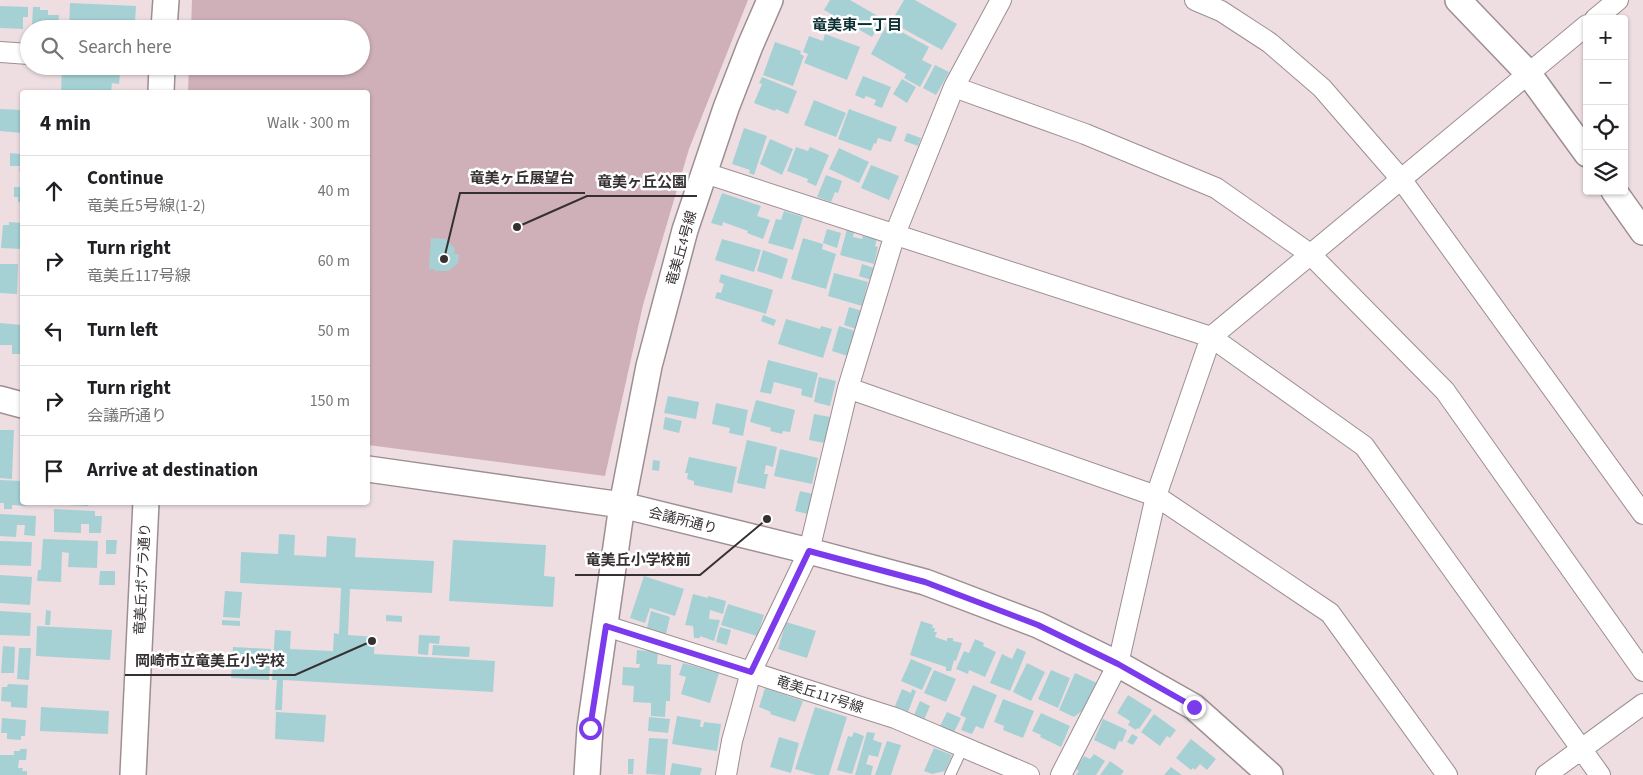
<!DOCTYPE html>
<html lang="en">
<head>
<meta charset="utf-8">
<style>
	body { margin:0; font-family:"Source Sans 3","Noto Sans JP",sans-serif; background:#f6f6f6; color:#202124 }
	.controls { position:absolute; right:15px; top:15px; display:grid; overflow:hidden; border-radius:5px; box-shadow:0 1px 4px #0004 }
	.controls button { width:45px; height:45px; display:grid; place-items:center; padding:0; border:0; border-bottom:1px solid #e0e0e0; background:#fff; color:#202124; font:25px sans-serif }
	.stop { position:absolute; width:15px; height:15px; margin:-11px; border:4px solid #7c3aed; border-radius:50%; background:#fff }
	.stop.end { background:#7c3aed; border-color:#fff; box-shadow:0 1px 5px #0008 }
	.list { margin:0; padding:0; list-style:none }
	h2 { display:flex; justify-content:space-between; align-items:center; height:65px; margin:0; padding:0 20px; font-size:21px }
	h2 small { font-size:16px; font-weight:400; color:#757577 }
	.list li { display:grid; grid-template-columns:32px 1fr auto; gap:15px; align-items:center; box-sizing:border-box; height:70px; padding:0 20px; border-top:1px solid #e0e0e0 }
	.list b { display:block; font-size:19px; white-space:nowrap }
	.list p { margin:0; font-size:16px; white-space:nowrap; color:#757577 }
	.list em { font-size:16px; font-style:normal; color:#757577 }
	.icon { flex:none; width:28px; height:28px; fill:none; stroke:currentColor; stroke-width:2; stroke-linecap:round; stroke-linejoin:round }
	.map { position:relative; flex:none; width:1643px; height:775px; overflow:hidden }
	.search { position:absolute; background:#fff; box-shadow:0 1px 4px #0004; left:20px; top:20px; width:350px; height:55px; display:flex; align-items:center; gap:12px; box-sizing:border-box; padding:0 18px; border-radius:28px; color:#757577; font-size:19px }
	.panel { position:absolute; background:#fff; box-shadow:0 1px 4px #0004; left:20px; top:90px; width:350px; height:415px; border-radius:5px }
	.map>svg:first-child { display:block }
</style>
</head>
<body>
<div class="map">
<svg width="1643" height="775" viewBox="0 0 1643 775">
	<rect width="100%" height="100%" fill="#eedee2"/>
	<!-- green -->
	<path fill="#cfb0b9" d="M192 0H748L689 149 643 305 605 476 368 445V92H188L189 66H361V29H191Z"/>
	<!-- building -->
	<path fill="#a5d1d5" d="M830 0H850L883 19 872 37 824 10Z
		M904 0H915L957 24 942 50 891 22Z
		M70 3 136 6 135 22 118 21 117 29H69Z
		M0 6 28 7V17H23V29L0 28Z
		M33 7H40V10H48V15H59L58 29H37V26H32Z
		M887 24 929 47 922 60 932 65 920 87 904 78 906 74 871 54Z
		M825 34 860 47 847 80 804 63 808 54 803 52 809 36 823 41Z
		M775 42 801 51 800 54 804 56 793 86 763 75Z
		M935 65 949 72 936 95 923 88Z
		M62 66 75 67V71L120 73 119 84 112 83 111 92H61Z
		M863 76 891 87 882 108 874 105 876 100 866 96 864 99 855 95Z
		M762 77 797 91 788 114 776 109 775 111 754 103 762 84 759 83Z
		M902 79 916 87 907 103 893 94Z
		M814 100 846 113 836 137 804 125Z
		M0 109 22 110V133L0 131Z
		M849 109 897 127 891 142 878 138 876 144 874 143 871 151 838 139Z
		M744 128 767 136 754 175 749 173 750 170 732 164Z
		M907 133 921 138 918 146 904 141Z
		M770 139 793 149 782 175 760 164Z
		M21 147H22V171H19L20 166H10V153L21 154Z
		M796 147 808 151 810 147 829 155 816 186 807 182 808 179 787 171Z
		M839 148 869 162 859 183 829 169Z
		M871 165 899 176 889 200 861 188Z
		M826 175 842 181 838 193 835 192 831 202 817 197Z
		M14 187H22V202H18V197H14Z
		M722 193 761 206 757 216 770 220 763 239 747 233 748 231 723 222 722 226 711 223Z
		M784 211 803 217 793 250 768 243 776 219 781 220Z
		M9 222 22 223V249L1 248 3 225H9Z
		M827 229 841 233 837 248 823 243Z
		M847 229 854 231 853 237 862 239 863 236 877 239 875 246 878 247 874 264 840 255Z
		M431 238 446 239 455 249 454 254H459L458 263 448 271H435L434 269H429Z
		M803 238 823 244 822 249 836 254 826 289 791 279Z
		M722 239 761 250 754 272 715 260Z
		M763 250 788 259 782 279 757 271Z
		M0 264H18L17 294 0 293Z
		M862 264 874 268 871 280 859 276Z
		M834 273 868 282 862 306 828 296Z
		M721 274 773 290 766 314 715 298 717 292 721 293 724 284 719 282Z
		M849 307 862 311 856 329 844 325Z
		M763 315 776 320 774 326 761 321Z
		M786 319 820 329 821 326 832 329 823 358 778 344Z
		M0 323 22 325V354H12V345H0Z
		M839 326 855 331 848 356 832 351Z
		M768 360 818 373 812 398 801 395 802 389 774 382 771 394 760 392Z
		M819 377 836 381 830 406 814 402Z
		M668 396 699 402 696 419 664 413Z
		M756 400 795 410 790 432 783 431 782 434 770 431 771 428 750 422Z
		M716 403 748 410 743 436 729 433 730 428 712 424Z
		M814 414 830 417 825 443 809 440Z
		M665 417 682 421 679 433 663 429Z
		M0 430H14L12 479 0 478Z
		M747 440 777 447 773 467 766 465 764 474H768L765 489 737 483Z
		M780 449 818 458 812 484 774 476Z
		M689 457 737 467 732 493 694 485V481L687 479 688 473H685Z
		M653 460 660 461 659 471 652 470Z
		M0 480 22 481V502H26V506L12 505V509H4V503H0Z
		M800 491 813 494 808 514 795 511Z
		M47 502H88V506L47 504Z
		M54 509 95 511V516H102L101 533H89V524H81V533L54 532Z
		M0 514 36 516 35 536 24 535 25 525H17L16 537 0 536Z
		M279 534 295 535 294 555 326 557 327 536 356 538 355 557 434 561 432 593 350 589 348 635 375 637 374 654 495 661 493 692 283 680 282 710H275L277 680H272L275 630 291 631 290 649 333 651 334 633 339 634 341 588 240 583 241 552 278 554Z
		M43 539 98 541 97 568 68 567 69 553 62 552 61 582 37 581 38 570H41Z
		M106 540H117L116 554H106Z
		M453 540 546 545 544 576 555 577 553 607 449 601Z
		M0 541 32 542 31 566 0 565Z
		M100 571H115V585H99Z
		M0 575 32 577 30 605 0 603Z
		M644 576 684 589 675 616 650 608 645 623 630 618Z
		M225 591 242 592 240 618 223 617Z
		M693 594 708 598V596L726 601 723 614 710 610 709 619 720 620 714 641 700 636V638H694L693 626 685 625Z
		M728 604 764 615 757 636 721 625Z
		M46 610 51 611 50 625H45Z
		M0 611 31 613 30 636 0 635Z
		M651 611 670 617 666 634 647 628Z
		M386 615 402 616V622L386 621Z
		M222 620 240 621V626L222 625Z
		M921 621 933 625 932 628H935L934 632H937L935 637 947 641V638H953V641L962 643 956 661 954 660 951 671H946V667L910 655Z
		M786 622 816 631 807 658 778 649Z
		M37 626 112 630 110 660 36 656Z
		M720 627 731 630 727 645 716 642Z
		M419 635 440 636 439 644 429 643 428 655 418 654Z
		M975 639 984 643 983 646 996 652 985 677 969 670 968 674 956 669 964 651 969 653Z
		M433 645 470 647 469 657 432 655Z
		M3 646 15 647 14 673H1Z
		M233 647 271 649 269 680 231 678Z
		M19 648H31L29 680 17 679Z
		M1017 648 1026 652 1010 691 990 683 1002 654 1012 659Z
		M637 650 658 652 657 664 671 665 670 701H666L665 717 651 716V703L633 702 634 686 622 685 623 667 639 668 640 664H636Z
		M911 659 932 668 922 690 901 681Z
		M683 663 719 673 710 703 681 694 686 677 679 675Z
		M1027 663 1045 672 1031 701 1013 692Z
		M934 670 956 679 946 702 924 693Z
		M1051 670 1070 678 1058 708 1038 699Z
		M1075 673 1097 683 1087 707 1074 717 1059 710Z
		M8 684 28 685 27 708 11 707V702L1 701 2 687H7Z
		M973 685 997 695 983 729 976 726 972 734 961 730 966 718 960 715Z
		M765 688 803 701 795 722 770 714 771 712 759 707Z
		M902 689 911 693 912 689 916 691 908 712 895 706Z
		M1128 695 1152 710 1139 729 1137 728 1136 730 1128 725 1130 721 1117 713Z
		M1003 699 1034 711 1023 738 1003 730 1004 726 994 722Z
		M920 701 930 706 924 720 914 715Z
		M41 707 109 711 108 734 40 731Z
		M815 707 847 717 829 775H816L795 769Z
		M276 712 326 715 324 742 275 739Z
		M947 712 961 718 954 732 940 726Z
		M1041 713 1070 726 1061 747 1040 737 1041 735 1032 731Z
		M1154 714 1176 730 1170 738 1167 736 1160 746 1141 732Z
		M677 716 701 720 700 727H703L704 722 721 724 717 751 672 744Z
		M649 717 670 719 668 733 648 731Z
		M2 718 26 720 25 736H21V740L7 739V733H1Z
		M1103 719 1127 730 1122 742 1119 741 1115 750 1094 740Z
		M854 732 864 736 852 774 837 770 848 736 852 737Z
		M867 732 875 733 873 740 882 743 878 757 869 755 866 764 873 766 871 775H855Z
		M1132 734 1138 737 1133 745 1127 742Z
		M779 737 799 743 791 773 770 767Z
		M649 738 668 739 665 775 646 774Z
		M1191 739 1216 759 1207 770 1200 764 1195 770 1193 768 1191 770 1176 758Z
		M887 741 901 745 891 775H875Z
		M934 748 952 755 945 771 932 774 924 771Z
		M20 749H27L26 760H19L18 768H23L22 771H27V775H0V755H14V751H20Z
		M1094 754 1105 761 1096 775H1076L1079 771 1076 769 1084 756 1090 759Z
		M628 759H634L633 774H628Z
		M1110 761 1124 771 1121 775H1100Z
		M672 763 702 768 700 775H670Z
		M1171 767 1182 775H1164Z"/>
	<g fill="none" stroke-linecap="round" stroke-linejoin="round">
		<!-- service casing -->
		<g stroke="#9d8e93" stroke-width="12">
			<path id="service" d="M950 775 963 747"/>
		</g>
		<!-- minor casing -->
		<g stroke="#9d8e93" stroke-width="22">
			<path id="minor" d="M1195 0 1221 11 1270 43 1322 88 1401 179 1643 514
				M1595 19 1618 0
				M0 52 29 54
				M954 87 1085 134 1216 188 1310 254 1445 391 1643 671
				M705 173 1211 337 1364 446 1600 775
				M848 388 1156 496 1330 613 1447 775
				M606 626 895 718 1029 775
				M726 775 732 741 751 672 809 551 848 388 895 234 954 87 1001 0
				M1061 775 1118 664 1156 496 1211 337 1587 25
				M1546 775 1643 704"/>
		</g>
		<!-- tertiary casing -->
		<g stroke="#9d8e93" stroke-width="28">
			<path id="tertiary" d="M1458 0 1528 73 1587 154
				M164 29 166 0
				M161 92 162 66
				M1614 191 1643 232
				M0 399 22 405
				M368 469 622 505 809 551 925 582 1038 625 1118 664 1194 707 1270 775
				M133 775 146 502
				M587 775 590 728 622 505 649 366 685 230 726 108 750 46 770 0"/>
		</g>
		<!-- service -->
		<use href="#service" stroke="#fff" stroke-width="10"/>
		<!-- minor -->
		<use href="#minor" stroke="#fff" stroke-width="20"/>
		<!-- tertiary -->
		<use href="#tertiary" stroke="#fff" stroke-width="25"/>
	</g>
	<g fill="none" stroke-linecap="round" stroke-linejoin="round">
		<!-- route -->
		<path stroke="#7c3aed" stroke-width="6" d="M590 728 606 626 751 672 809 551 925 582 1038 625 1118 664 1194 707"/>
	</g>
	<g text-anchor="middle" stroke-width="5" stroke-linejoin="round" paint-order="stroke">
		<!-- street labels -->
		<g font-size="14" fill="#363032" stroke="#fff">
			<text transform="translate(681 248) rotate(-74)" y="5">竜美丘4号線</text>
			<text transform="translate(683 520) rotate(14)" y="5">会議所通り</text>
			<text transform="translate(142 579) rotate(-87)" y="5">竜美丘ポプラ通り</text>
			<text transform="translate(820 694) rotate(18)" y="5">竜美丘117号線</text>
		</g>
		<!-- neighbourhood labels -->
		<g font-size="15" font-weight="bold" fill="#0b2f32" stroke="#fff">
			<text x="857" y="30">竜美東一丁目</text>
		</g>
	</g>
	<!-- callouts -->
	<path fill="none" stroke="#363032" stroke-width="2" d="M444 259L460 193H585M517 227L587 196H697M767 519L700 575H575M372 641L295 675H125"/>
	<g fill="#363032" stroke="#fff" stroke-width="2">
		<circle cx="444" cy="259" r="5"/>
		<circle cx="517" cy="227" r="5"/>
		<circle cx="767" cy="519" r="5"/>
		<circle cx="372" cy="641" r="5"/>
	</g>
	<g font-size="15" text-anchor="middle" font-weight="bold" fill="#363032" stroke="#fff" stroke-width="5" stroke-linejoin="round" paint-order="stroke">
		<text x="522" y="183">竜美ヶ丘展望台</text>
		<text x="642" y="187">竜美ヶ丘公園</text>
		<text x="638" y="565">竜美丘小学校前</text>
		<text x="210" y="666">岡崎市立竜美丘小学校</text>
	</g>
</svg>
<div class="controls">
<button>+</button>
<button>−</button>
<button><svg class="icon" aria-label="locate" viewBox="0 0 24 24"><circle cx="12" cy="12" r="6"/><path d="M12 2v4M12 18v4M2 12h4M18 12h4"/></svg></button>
<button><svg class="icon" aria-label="layers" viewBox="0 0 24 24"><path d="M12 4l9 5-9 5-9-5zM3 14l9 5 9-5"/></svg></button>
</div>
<div class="stop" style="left:590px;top:728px"></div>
<div class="stop end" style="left:1194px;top:707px"></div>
<div class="search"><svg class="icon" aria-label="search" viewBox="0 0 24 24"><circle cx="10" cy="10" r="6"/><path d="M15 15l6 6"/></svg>Search here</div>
<section class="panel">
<h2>4 min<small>Walk · 300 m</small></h2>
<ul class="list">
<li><svg class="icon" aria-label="ahead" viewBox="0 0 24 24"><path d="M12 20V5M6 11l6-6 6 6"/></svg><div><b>Continue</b><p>竜美丘5号線(1-2)</p></div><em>40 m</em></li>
<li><svg class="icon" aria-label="right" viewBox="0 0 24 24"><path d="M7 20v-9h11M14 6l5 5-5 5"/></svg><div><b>Turn right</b><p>竜美丘117号線</p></div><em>60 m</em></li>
<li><svg class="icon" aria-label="left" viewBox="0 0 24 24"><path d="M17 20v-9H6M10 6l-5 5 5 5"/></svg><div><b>Turn left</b></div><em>50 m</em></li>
<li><svg class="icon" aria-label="right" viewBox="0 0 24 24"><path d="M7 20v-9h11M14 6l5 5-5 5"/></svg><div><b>Turn right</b><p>会議所通り</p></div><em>150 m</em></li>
<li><svg class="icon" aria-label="arrive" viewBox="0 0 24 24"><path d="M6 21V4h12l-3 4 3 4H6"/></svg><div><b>Arrive at destination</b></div></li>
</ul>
</section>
</div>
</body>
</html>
